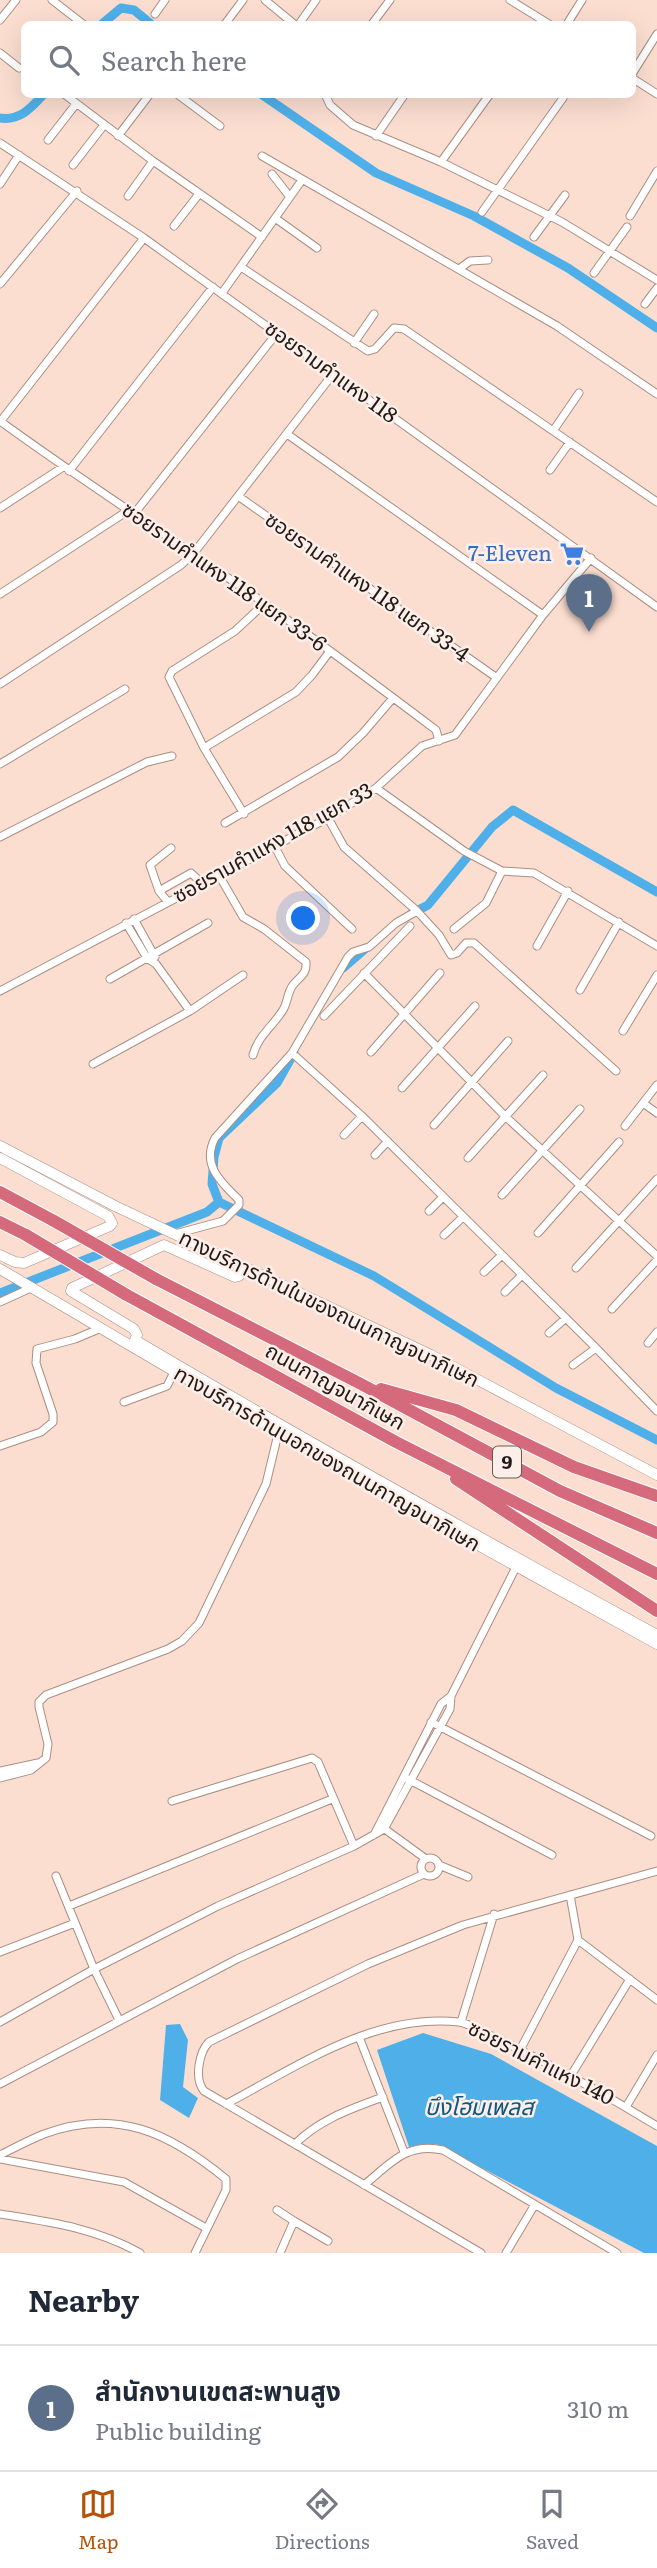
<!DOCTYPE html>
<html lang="en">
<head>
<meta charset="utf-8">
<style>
	body { margin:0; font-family:Literata,"Noto Sans Thai",serif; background:#f2f2f3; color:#1f2937 }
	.you { position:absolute; left:304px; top:919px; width:24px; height:24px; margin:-18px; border:5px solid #fff; border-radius:50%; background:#1a73e8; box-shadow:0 0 0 10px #1a73e833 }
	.badge { display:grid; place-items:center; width:46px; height:46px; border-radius:50%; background:#b45309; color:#fff; font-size:23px; font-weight:700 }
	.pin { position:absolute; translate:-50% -58px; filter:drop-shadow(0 2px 4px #0008) }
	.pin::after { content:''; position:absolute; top:37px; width:24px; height:21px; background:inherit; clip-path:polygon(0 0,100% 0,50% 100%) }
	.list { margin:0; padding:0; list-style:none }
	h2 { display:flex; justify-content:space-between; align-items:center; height:91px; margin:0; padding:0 28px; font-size:30px }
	h2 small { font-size:23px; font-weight:400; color:#747a83 }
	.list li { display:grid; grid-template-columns:46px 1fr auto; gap:21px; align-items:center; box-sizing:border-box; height:126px; padding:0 28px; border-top:2px solid #e0e1e3 }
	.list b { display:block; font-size:26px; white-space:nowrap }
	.list p { margin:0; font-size:23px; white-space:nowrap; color:#747a83 }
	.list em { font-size:23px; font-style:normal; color:#747a83 }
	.icon { flex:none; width:38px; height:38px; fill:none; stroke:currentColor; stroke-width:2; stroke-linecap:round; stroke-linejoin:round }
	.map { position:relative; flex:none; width:657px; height:2253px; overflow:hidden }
	.search { position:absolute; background:#fff; box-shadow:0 7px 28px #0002; left:21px; right:21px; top:21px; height:77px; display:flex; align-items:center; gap:18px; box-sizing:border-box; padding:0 24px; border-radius:10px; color:#747a83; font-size:26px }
	.sheet { height:217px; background:#fff }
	nav { display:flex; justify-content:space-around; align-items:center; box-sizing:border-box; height:98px; border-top:2px solid #e0e1e3; background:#fff; font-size:19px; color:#747a83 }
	nav a { display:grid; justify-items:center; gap:4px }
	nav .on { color:#b45309 }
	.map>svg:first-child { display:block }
</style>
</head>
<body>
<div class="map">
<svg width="657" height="2253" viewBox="0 0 657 2253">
	<rect width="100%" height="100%" fill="#fcded1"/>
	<!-- water -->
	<path fill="#4fb0e9" d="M180 2024 188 2040 183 2087 198 2098 189 2118 160 2100 166 2025Z
		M423 2033 491 2054 657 2146V2253H644L436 2144 409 2147 377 2050Z"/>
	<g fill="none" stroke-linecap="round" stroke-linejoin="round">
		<!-- canal -->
		<path stroke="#4fb0e9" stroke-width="9" d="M102 24 121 8 134 10 151 24
			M261 94 376 173 474 216 568 268 657 328
			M0 118C20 121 31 108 44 94
			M411 914 428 905 492 827 513 810 657 892
			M343 968 366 948
			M219 1202 374 1276 556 1388 657 1440
			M0 1293 207 1212 219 1202 212 1184 214 1157 219 1138 277 1083 294 1053"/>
		<!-- minor casing -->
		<g stroke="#a98e82" stroke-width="9">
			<path id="minor" d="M52 0 83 24
				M265 0 294 24
				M510 0 549 24
				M155 14 165 0
				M0 20 16 0
				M225 24 243 0
				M299 24 316 0
				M372 24 390 0
				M567 24 582 0
				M0 53 19 68
				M632 74 657 34
				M632 78 657 94
				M64 94 153 161 262 237
				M177 94 220 126
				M325 94 330 105 353 125 441 162 562 222 657 280
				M118 136 150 94
				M376 136 405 94
				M48 140 76 104
				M0 143 144 238 657 607
				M262 156 557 326 657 394
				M441 162 490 94
				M73 165 104 125
				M272 174 290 197
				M0 184 19 155
				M128 196 153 161
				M482 212 563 98
				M630 216 657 171
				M275 218 317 248
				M174 226 199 194
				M534 237 565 195
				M241 267 368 351 375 349 394 328 404 329 657 502
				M459 269 470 261 488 260
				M594 273 627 227
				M0 284 77 191
				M222 293 302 180
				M645 304 657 288
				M354 343 374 314
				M0 421C86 484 177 541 264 603 322 644 379 687 436 730L439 741
				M0 422 144 238
				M553 431 579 393
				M287 434 543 615
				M550 470 570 442
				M69 471 213 287
				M238 496 497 678
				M0 508 63 467
				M134 514 277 333
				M0 594 129 510
				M0 684 181 565 193 554 333 374
				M204 748 296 692 312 675 330 651
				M0 764 125 689
				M376 788 464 851 502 871 534 873 657 946
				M244 814 204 748 169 677 172 671 235 631 265 603
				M328 818 344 847 417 911 439 935 451 955 457 953 466 943H474L616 1071
				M225 823 338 757 363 733 393 698
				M0 837 147 762 172 756
				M275 847 285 866 352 929
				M220 877 243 917 264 929 306 962C307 975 300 976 293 985 287 993 288 1002 283 1010 273 1026 258 1036 253 1055
				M159 891 191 873 204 885
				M168 902 159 891 150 865 171 848
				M134 919 155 957
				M126 923 147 958 156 964 190 1011
				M454 929 486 903 502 871
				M537 946 568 891
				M364 973 506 1117 657 1256
				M110 979 208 923
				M580 990 619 922
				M0 991 328 818 376 788 422 746 455 735 543 615 591 558
				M324 1016 410 926
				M623 1031 657 975
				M371 1052 440 973
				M292 1053 362 1116 596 1348 657 1411
				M93 1064 190 1011 243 975
				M402 1088 475 1006
				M643 1103 657 1113
				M434 1125 508 1041
				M625 1126 657 1085
				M344 1135 362 1116
				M375 1155 387 1142
				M468 1158 543 1075
				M502 1195 580 1109
				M429 1211 443 1197
				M538 1233 619 1142
				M175 1234 223 1221 239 1205V1200C221 1182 201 1165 215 1138L292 1053 348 957 353 952 369 947 396 923 417 911
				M444 1235 463 1217
				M576 1268 657 1179
				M484 1272 502 1255
				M505 1292 522 1275
				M0 1302 33 1287
				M612 1309 657 1260
				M549 1333 566 1318
				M648 1343 657 1332
				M573 1365 596 1348
				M124 1402 167 1386 174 1372
				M0 1446 41 1432 53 1422V1414L36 1363 37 1349 75 1339 101 1328
				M431 1722 651 1836
				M0 1771 38 1763
				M404 1777 552 1855
				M0 1778 31 1770 46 1758 48 1744 39 1707V1702L46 1695 168 1649 182 1641 199 1623 266 1484 278 1434
				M172 1801 312 1758 318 1762 354 1846
				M382 1827 426 1859
				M374 1835 441 1704 451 1696
				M421 1867a9 9 0 1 1 18 0a9 9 0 1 1-18 0Z
				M439 1865 468 1877
				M56 1876 94 1969 119 2020
				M69 1906 332 1799
				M578 1940 657 2000
				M0 1952 75 1923
				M0 2022 94 1969 218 1906 354 1846 384 1829 450 1709 451 1696 516 1567
				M461 2022 494 1914
				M359 2037 404 2152
				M520 2050 578 1940 570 1895
				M570 2077 630 1979
				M0 2084 237 1959 424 1874
				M226 2104C298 2066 374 2013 459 2022 472 2024 486 2034 498 2039 552 2065 606 2095 657 2126
				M626 2107 657 2055
				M295 2144C320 2119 351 2109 383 2097
				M0 2155C14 2148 29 2140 44 2134 116 2107 170 2133 226 2179V2190L195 2253
				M0 2159 124 2182 206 2228
				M364 2185C390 2164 406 2142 443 2150L617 2253
				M277 2210 294 2221 280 2253
				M0 2214C50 2222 96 2228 140 2253
				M294 2221 328 2241
				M481 2253 204 2091C194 2079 199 2052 209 2042L368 1964 463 1925 657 1871
				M506 2253 534 2206"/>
		</g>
		<!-- secondary casing -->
		<g stroke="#a98e82" stroke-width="11">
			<path id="secondary" d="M0 1146 115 1206 431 1355 657 1475
				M0 1158 108 1216 112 1223 110 1226 24 1263 15 1262 0 1255
				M245 1267 239 1276 235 1277 164 1245 72 1288 71 1291 134 1329 137 1335 135 1340C307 1442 482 1539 657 1635
				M0 1269 344 1471 657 1644"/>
		</g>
		<!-- motorway casing -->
		<g stroke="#fff" stroke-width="14">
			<path id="motorway" d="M0 1192 54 1221
				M0 1222 26 1235
				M156 1279 361 1384 560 1491 657 1533
				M125 1294 396 1442 657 1574
				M381 1389 456 1410 574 1467 657 1496
				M456 1479 657 1611"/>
		</g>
		<!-- minor -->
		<use href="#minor" stroke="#fff" stroke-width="7"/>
		<!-- secondary -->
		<use href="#secondary" stroke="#fff" stroke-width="10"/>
		<!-- motorway -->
		<use href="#motorway" stroke="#d66a7d" stroke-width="12"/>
		<!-- motorway-bridge casing -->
		<g stroke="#fff" stroke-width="14" stroke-linecap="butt">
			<path id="motorway-bridge" d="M54 1221 156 1279
				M26 1235 125 1294"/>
		</g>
		<!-- motorway-bridge -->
		<use href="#motorway-bridge" stroke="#d66a7d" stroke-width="12"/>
	</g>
	<!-- icons -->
	<defs>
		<g id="supermarket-bare" transform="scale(1.89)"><path d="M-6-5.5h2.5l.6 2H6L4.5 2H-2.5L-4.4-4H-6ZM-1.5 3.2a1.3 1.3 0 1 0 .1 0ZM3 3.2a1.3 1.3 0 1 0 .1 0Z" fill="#3f7fe0" stroke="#fcefea" stroke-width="2.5" paint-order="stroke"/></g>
	</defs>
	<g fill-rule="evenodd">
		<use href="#supermarket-bare" x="572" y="554"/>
	</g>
	<g text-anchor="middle" stroke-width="5" stroke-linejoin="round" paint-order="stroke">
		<!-- shield labels -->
		<rect fill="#fcefea" stroke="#655a55" stroke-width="2" x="493" y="1446.5" width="28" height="31" rx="5"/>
		<g font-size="19" font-weight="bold" fill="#241a15">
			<text x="507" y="1469">9</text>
		</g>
		<!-- street labels -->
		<g font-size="21" fill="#241a15" stroke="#fcefea">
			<text transform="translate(331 372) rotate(36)" y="7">ซอยรามคำแหง 118</text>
			<text transform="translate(224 577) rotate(35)" y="7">ซอยรามคำแหง 118 แยก 33-6</text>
			<text transform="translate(367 587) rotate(35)" y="7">ซอยรามคำแหง 118 แยก 33-4</text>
			<text transform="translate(273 843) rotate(-29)" y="7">ซอยรามคำแหง 118 แยก 33</text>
			<text transform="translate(329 1309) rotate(26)" y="7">ทางบริการด้านในของถนนกาญจนาภิเษก</text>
			<text transform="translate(335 1387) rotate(29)" y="7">ถนนกาญจนาภิเษก</text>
			<text transform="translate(327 1459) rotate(30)" y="7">ทางบริการด้านนอกของถนนกาญจนาภิเษก</text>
			<text transform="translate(541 2063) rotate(27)" y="7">ซอยรามคำแหง 140</text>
		</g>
		<!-- shop labels -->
		<g font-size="21" fill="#366cbe" stroke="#fcefea" text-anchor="end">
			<text x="552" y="561">7-Eleven</text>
		</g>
		<!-- water labels -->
		<g font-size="23" font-style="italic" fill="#0d597f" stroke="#fcefea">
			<text x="479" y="2115">บึงโฮมเพลส</text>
		</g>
	</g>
</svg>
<div class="you"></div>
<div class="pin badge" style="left:589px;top:632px;background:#5c6f8a">1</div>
<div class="search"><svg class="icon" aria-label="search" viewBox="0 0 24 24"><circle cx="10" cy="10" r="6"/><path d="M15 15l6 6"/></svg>Search here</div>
</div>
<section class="sheet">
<h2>Nearby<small></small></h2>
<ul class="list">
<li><span class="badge" style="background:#5c6f8a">1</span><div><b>สำนักงานเขตสะพานสูง</b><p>Public building</p></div><em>310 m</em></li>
</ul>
</section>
<nav>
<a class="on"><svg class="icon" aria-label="map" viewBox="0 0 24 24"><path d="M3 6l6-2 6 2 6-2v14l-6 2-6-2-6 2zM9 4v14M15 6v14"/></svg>Map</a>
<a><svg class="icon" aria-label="directions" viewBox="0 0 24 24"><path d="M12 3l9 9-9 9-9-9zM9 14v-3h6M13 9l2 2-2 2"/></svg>Directions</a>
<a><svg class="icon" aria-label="saved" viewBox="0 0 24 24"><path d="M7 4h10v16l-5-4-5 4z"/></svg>Saved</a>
</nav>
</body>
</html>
